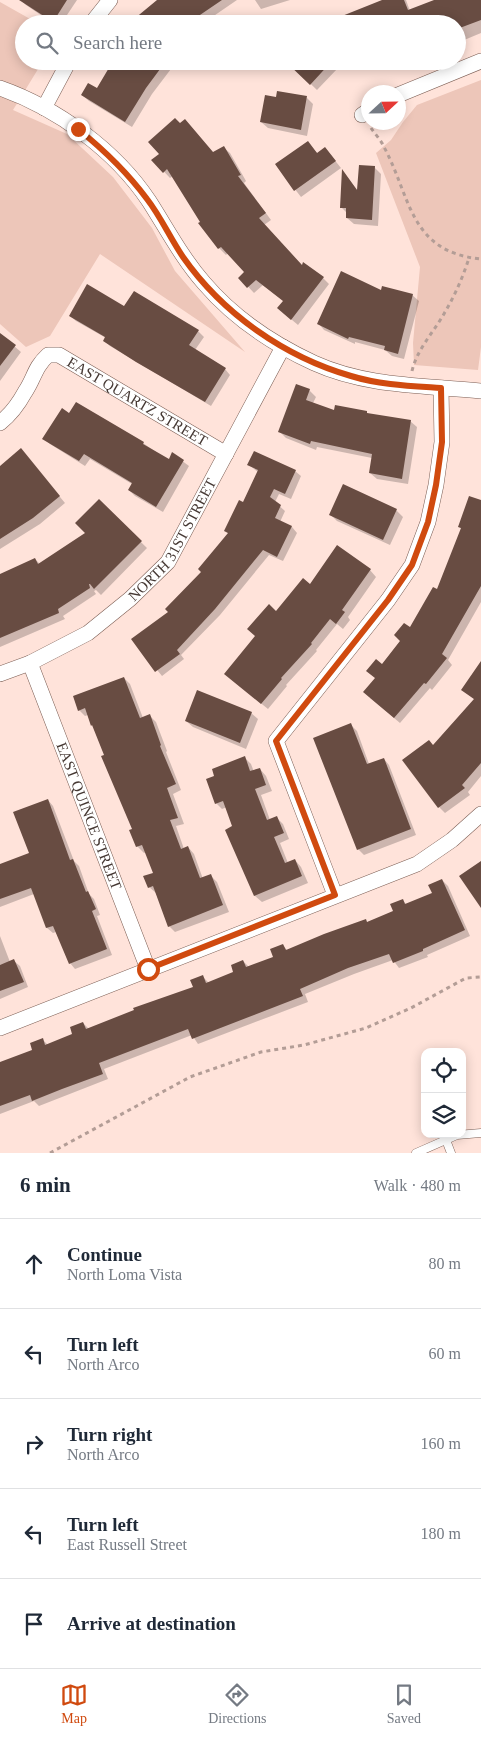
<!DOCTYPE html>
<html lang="en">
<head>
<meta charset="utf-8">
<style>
	body { margin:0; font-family:"Times New Roman",serif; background:#f6f6f7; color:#1f2937 }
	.controls { position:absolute; right:15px; bottom:15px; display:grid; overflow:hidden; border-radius:10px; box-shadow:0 2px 12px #0003 }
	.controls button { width:45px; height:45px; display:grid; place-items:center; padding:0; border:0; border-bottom:1px solid #e0e1e3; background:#fff; color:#1f2937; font:25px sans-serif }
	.compass { position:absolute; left:361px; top:85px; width:45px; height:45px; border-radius:50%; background:#fff; box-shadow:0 2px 12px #0003; rotate:68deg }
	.stop { position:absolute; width:15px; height:15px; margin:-11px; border:4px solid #d04a0f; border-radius:50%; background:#fff }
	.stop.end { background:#d04a0f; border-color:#fff; box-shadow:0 1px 5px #0008 }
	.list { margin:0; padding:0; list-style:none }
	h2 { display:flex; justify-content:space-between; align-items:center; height:65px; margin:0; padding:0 20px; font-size:21px }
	h2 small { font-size:16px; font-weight:400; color:#747a83 }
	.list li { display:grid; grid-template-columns:32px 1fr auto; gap:15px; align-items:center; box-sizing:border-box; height:90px; padding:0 20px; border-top:1px solid #e0e1e3 }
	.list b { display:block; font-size:19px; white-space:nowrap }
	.list p { margin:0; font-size:16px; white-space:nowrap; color:#747a83 }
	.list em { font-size:16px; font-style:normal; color:#747a83 }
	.icon { flex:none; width:28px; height:28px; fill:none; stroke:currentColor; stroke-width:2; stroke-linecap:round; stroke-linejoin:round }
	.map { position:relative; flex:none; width:481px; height:1153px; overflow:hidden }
	.search { position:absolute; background:#fff; box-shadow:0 2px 12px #0003; left:15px; right:15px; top:15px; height:55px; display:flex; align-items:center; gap:12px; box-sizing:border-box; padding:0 18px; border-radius:28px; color:#747a83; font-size:19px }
	.sheet { height:515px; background:#fff }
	nav { display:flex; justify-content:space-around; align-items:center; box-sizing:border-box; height:70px; border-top:1px solid #e0e1e3; background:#fff; font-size:14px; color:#747a83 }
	nav a { display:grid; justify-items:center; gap:2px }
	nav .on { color:#d04a0f }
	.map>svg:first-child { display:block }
</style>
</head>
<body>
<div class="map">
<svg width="481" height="1153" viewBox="0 0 481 1153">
	<rect width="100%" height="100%" fill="#ffe3da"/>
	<!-- green -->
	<path fill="#edc6b9" d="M0 2 39 24H24V61H43L13 110 67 134 113 177 152 228 175 271 245 352 100 254 50 336 26 347 0 324Z
		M481 80V347L478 370 414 365 413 343 420 267 376 153 391 140 403 122 417 105Z"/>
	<!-- shadow -->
	<path fill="#0003" d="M21 0H77L61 24H54L26 5Z
		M159 0H237L202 24H130Z
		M255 0H290L261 9Z
		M385 0H406L410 11 438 0H481V33L457 43V24H341Z
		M114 61H177L152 94 132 127 89 101 82 95 97 89Z
		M287 61H331L338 68 317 90Z
		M348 61H363L352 65Z
		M364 61H391L371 69Z
		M394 61H406L398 65Z
		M307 98 313 104 307 136 268 128 261 122Z
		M307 142 318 154 325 148 341 168 301 197 276 165Z
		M223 147 230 153 246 181 244 183 271 220 264 225 302 267 323 278 329 284 298 325 285 314 284 301 263 285 254 293 240 278 246 272 228 253 226 255 219 248 200 223 201 222 173 176 170 178 153 160 213 153Z
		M374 167 381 174 378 226 354 224 347 218 348 214 341 207 343 172 358 191Z
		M382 291 412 295 419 301 404 359 392 356 385 350 355 342V344L324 330 318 323Z
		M125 308 198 331 204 337 195 350 225 369 230 375 211 406 110 346 104 341 106 338 76 321 70 316Z
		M0 334 21 352 0 381Z
		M309 390 316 397 313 403 335 412 367 413 369 414 410 421 417 427 408 484 377 479 370 473 372 458 317 447 316 450 286 438 280 432Z
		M69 415 143 443 169 461 173 454 189 466 163 512 135 496 129 490 132 484 90 459 85 466 50 444 44 439Z
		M21 450 65 503 40 524 0 549V468Z
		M255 452 295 471 301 476 291 499 279 494 275 502 285 511 280 522 292 527 297 533 283 561 269 555 220 615 181 655 184 659 162 676 133 640 170 612 203 572 229 534 225 530 244 504 258 472 249 465Z
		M99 501 147 548 101 595 96 590 94 591 96 594 63 616 65 619 0 647V616L35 559 40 564 87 533Z
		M481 501V602L448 660 452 665 432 690 430 688 400 723 370 698 376 678 382 665 438 591 462 529 459 527Z
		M396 510 403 517 390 545 337 521 330 514Z
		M370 570 376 577 348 617 350 620 343 629 337 624 316 650 317 651 286 685 287 686 268 709 232 680 276 613 310 586Z
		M481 665V776L468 792 470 795 445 813 439 807 434 746 475 700 463 690Z
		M124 678 130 684 143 718 149 715 156 722 167 751 166 752 181 790 173 794 184 824 176 826 184 849 188 847 194 854 203 879 211 876 217 882 229 912 175 932 169 926 156 893 149 887 154 873 146 852 144 853 137 846 133 829 94 727 88 715 85 716 79 710Z
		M251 713 258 719 246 749 193 727 186 721Z
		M351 725 357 731 369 764 384 759 389 765 416 835 364 855 358 849Z
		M245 758 251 764 254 772 260 769 266 776 272 791 261 795 270 820 277 818 283 824 289 839 280 843 288 863 295 860 301 867 308 883 262 902 255 896 227 830 234 827 227 807 222 809 216 803Z
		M48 800 53 806 74 861 79 866 89 894 94 899 100 915 97 916 112 955 75 969 70 963 56 932 53 933 47 928 34 894 0 907V865L31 853Z
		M442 880 448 886 470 936 427 955 428 957 399 968 393 960 354 974 305 994 308 1002 198 1044 192 1035 104 1069 108 1079 39 1106 34 1101 0 1114V1063L34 1050 42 1039 48 1045 74 1035 83 1023 89 1029 194 988 203 977 209 983 235 973 243 961 249 967 275 958 283 946 288 951 395 912 403 901 407 905 433 894Z
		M0 936 10 962 14 961 20 966 28 987 0 999Z"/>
	<!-- building -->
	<path fill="#684c42" d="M19 0H67L53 22Z
		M157 0H222L197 17 202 24H128Z
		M382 0H404L408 10 434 0H481V20L457 29V24H322Z
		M113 61H166L146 88 125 122 81 95 88 83 97 88Z
		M285 61H332L310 85Z
		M277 91 307 96 301 130 260 122 265 95 276 97Z
		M175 118 180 123 185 119 213 152 224 146 241 175 238 176 266 213 259 218 302 265 303 262 324 277 291 320 277 308 283 301 256 280 247 288 238 278 244 272 221 247 218 249 198 223 200 222 167 169 163 173 151 160 159 154 148 142Z
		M308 141 317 153 325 147 336 161 294 191 275 164Z
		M359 165 375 166 372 220 346 218V208H340L342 169 357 190Z
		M341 271 381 290 382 286 413 294 398 354 384 350 385 346 349 337 348 339 317 324Z
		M87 284 124 306 134 291 199 330 189 345 226 368 205 402 136 362 103 341 105 337 69 316Z
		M0 333 16 345 0 366Z
		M296 384 310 389 306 400 334 410 335 405 367 411V413L411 420 402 479 369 473 372 454 311 441 310 444 278 432Z
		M76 402 144 442 143 444 169 459 172 452 184 460 156 507 128 490 132 483 84 454 79 461 42 439 62 408 69 413Z
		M21 448 60 496 33 518 0 539V466Z
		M254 451 296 470 285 494 274 489 270 497 281 505 275 518 292 526 277 557 263 550 215 609 177 650 180 654 155 672 131 639 168 612 165 609 201 572 198 569 228 533 224 531 239 500 243 502 258 470 247 465Z
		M343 484 397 509 383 540 329 515Z
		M469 496 481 500V586L442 654 447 658 426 684 424 683 394 718 363 692 375 678 366 671 376 659 382 664 400 641 394 635 404 623 410 627 433 587 437 589 461 528 458 527Z
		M99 499 142 541 94 589 90 584H89L90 588 58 609 59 613 0 638V574L35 558 38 564 85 533 75 523Z
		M337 545 371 569 342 610 345 612 336 624 330 619 311 643 312 644 281 678 282 679 261 704 224 674 255 636 247 629 269 604 276 611 303 578 310 584Z
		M481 661V763L462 785 465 788 438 808 402 760 429 740 433 745 474 699 461 690Z
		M124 677 140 718 150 714 161 745 160 746 176 784 167 788 178 818 170 820 181 849 188 846 200 878 211 874 223 905 168 927 153 886 148 888 143 876 153 873 142 845 136 847 129 830 132 829 101 756 104 755 92 725 91 726 85 708 78 711 73 696Z
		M197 690 252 712 240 743 185 721Z
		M351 723 367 764 384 758 411 829 357 850 313 738Z
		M245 756 250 771 260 768 266 785 255 789 267 820 277 816 284 833 274 837 285 863 295 859 302 876 254 896 225 830 232 826 223 801 215 804 206 779 214 776 212 769Z
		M48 799 70 860 73 859 86 892 88 891 96 909 92 911 107 949 69 964 53 926 46 928 31 888 0 899V864L29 853 13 812Z
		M481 861V908L459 876Z
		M442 879 465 930 423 949V951L393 963 389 954 348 968 300 989 303 996 192 1039 188 1029 99 1063 103 1074 62 1089 32 1101 30 1095 0 1106V1062L32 1050 30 1043 43 1038 45 1045 72 1034 70 1027 83 1022 86 1029 134 1010 133 1008 193 987 190 980 203 975 206 983 233 972 231 965 243 960 246 967 273 957 270 949 283 944 286 950 324 934 366 919 367 922 393 911 390 904 403 899 405 904 432 893 428 885Z
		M14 959 24 982 0 991V965Z"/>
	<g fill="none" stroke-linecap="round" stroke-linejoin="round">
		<!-- service casing -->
		<g stroke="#7c5e54" stroke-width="9">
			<path id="service" d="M446 1140 451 1153
				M416 1153 457 1135 481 1133"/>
		</g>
		<!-- minor casing -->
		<g stroke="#7c5e54" stroke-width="16">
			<g id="minor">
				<path d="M91 24 110 0"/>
				<path d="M0 88C57 108 115 150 149 201 167 229 182 258 204 283 233 317 273 344 314 363 367 387 424 385 481 391"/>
				<path d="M398 95 481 61"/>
				<path d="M44 108 69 61"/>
				<path d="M362 115 368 111"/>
				<path id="s1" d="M0 423C10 415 19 403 25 392 35 377 34 368 48 355H59L226 454"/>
				<path id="s2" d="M30 663 148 969"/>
				<path id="s3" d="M0 674 30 663 88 633 130 599 168 562 283 347"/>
				<path d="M335 895 276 741 388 600 412 565 428 522 436 485 442 442 441 388"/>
				<path d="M0 1028 417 864 452 840 481 814"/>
			</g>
		</g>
		<!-- path -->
		<path stroke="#b39d96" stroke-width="3" stroke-dasharray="4 4" stroke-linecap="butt" d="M371 128C375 134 381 140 384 147 411 197 409 252 481 259
			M412 371C417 349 434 332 445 312 455 295 463 277 469 258
			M50 1153 190 1077 261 1052 304 1045 366 1028 411 1008 466 978 481 977"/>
		<!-- service -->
		<use href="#service" stroke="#fff" stroke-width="8"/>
		<!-- minor -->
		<use href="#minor" stroke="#fff" stroke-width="15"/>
	</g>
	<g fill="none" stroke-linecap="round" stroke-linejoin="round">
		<!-- route -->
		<path stroke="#d04a0f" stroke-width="6" d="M78 129C104 150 127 172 147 199 161 217 170 238 183 257 223 314 285 357 351 376 380 385 411 386 441 388L442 442 436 485 428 522 412 565 388 600 276 741 335 895 148 969"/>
	</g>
	<g text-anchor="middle" stroke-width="5" stroke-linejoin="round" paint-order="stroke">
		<!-- street labels -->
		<g font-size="15" fill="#463934" stroke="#ffe3da">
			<text dy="5" stroke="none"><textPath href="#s1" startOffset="186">EAST QUARTZ STREET</textPath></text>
			<text dy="5" stroke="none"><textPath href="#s3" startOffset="225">NORTH 31ST STREET</textPath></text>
			<text dy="5" stroke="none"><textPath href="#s2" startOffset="164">EAST QUINCE STREET</textPath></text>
		</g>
	</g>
</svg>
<div class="controls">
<button><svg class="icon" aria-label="locate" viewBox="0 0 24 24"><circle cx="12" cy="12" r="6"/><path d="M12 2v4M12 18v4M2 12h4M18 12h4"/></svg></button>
<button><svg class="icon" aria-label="layers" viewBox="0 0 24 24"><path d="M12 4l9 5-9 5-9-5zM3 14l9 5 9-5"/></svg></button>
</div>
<svg class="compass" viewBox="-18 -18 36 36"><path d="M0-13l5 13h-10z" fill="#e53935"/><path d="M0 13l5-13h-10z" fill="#747a83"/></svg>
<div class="stop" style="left:148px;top:969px"></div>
<div class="stop end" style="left:78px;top:129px"></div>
<div class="search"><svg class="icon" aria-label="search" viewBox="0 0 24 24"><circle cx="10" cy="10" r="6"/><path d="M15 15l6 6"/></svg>Search here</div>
</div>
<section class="sheet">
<h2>6 min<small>Walk · 480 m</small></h2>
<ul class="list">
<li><svg class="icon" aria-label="ahead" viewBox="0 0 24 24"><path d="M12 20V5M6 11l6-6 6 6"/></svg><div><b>Continue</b><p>North Loma Vista</p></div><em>80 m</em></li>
<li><svg class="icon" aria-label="left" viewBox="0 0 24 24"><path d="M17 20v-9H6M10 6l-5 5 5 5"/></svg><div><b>Turn left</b><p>North Arco</p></div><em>60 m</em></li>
<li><svg class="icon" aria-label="right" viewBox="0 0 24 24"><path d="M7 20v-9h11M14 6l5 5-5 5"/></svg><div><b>Turn right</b><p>North Arco</p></div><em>160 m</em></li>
<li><svg class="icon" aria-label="left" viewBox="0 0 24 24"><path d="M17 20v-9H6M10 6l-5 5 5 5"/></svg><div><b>Turn left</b><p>East Russell Street</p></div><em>180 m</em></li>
<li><svg class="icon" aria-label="arrive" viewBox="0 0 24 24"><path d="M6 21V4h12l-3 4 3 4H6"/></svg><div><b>Arrive at destination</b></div></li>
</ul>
</section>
<nav>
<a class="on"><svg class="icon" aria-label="map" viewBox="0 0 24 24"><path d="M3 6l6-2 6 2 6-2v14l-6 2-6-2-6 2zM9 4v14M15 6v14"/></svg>Map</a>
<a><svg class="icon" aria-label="directions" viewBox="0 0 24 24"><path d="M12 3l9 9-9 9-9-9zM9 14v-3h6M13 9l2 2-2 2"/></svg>Directions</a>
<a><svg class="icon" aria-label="saved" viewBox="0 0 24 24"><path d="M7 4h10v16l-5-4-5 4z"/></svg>Saved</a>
</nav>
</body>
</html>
